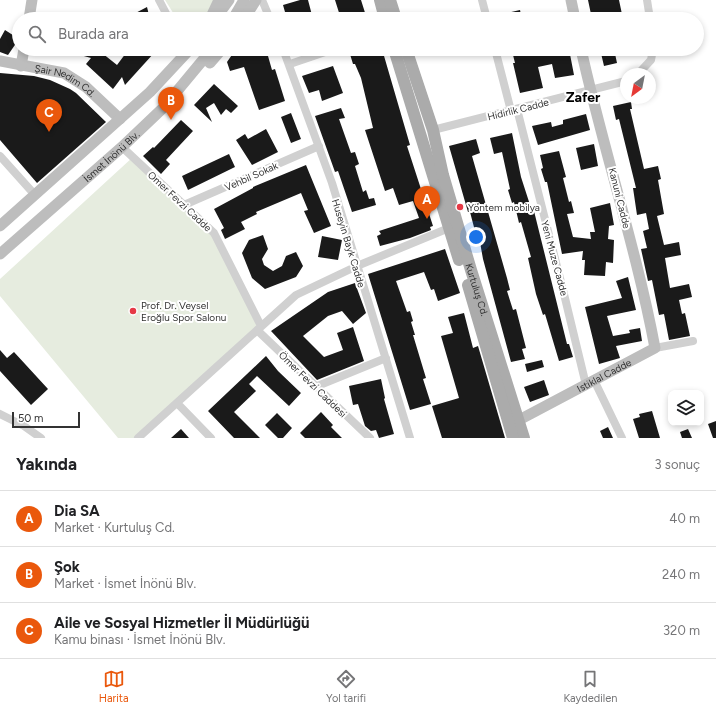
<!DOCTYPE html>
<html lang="tr">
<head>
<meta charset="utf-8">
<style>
	body { margin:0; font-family:Figtree,sans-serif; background:#f2f2f2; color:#202124 }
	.controls { position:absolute; right:12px; bottom:12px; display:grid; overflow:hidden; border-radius:8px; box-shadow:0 2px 6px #0003 }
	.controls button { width:36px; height:36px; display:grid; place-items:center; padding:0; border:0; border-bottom:1px solid #e0e0e0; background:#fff; color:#202124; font:20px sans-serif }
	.compass { position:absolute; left:620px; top:68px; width:36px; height:36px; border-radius:50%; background:#fff; box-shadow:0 2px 6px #0003; rotate:212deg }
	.scale { position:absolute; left:12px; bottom:10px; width:68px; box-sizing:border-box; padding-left:4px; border:2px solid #333; border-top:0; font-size:11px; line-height:14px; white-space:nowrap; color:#333; -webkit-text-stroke:3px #fff; paint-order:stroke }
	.you { position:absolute; left:476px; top:237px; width:14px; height:14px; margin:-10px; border:3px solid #fff; border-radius:50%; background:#1a73e8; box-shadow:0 0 0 6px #1a73e833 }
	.badge { display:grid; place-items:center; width:26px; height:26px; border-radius:50%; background:#ea580c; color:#fff; font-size:13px; font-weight:700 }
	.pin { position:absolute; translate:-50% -33px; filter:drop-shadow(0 1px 2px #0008) }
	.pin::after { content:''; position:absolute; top:21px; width:14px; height:12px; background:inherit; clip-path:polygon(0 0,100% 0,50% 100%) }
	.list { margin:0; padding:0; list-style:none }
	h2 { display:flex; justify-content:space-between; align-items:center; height:52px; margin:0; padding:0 16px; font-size:17px }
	h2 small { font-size:13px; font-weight:400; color:#757577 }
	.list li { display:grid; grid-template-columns:26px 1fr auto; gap:12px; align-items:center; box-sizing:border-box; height:56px; padding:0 16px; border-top:1px solid #e0e0e0 }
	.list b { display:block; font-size:15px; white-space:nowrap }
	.list p { margin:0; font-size:13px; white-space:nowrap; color:#757577 }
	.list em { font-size:13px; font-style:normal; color:#757577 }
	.icon { flex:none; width:22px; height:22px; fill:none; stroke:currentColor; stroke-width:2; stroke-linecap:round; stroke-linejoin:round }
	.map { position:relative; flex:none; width:716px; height:438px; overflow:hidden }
	.search { position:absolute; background:#fff; box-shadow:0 2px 6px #0003; left:12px; right:12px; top:12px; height:44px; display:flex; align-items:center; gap:10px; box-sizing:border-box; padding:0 14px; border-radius:22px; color:#757577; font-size:15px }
	.sheet { height:220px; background:#fff }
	nav { display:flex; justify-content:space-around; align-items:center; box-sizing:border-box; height:56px; border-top:1px solid #e0e0e0; background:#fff; font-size:11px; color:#757577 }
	nav a { display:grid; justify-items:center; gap:2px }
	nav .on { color:#ea580c }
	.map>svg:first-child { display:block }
</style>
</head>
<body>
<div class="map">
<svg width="716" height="438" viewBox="0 0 716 438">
	<rect width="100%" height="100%" fill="#fff"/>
	<!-- green -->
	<path fill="#e6ecdf" d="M165 0H220L206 19H177Z
		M133 157 214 233 261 326 138 438H118L0 296V279Z"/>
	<!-- building -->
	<path fill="#1a1a1a" d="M300 0H308L313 19H287L283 5Z
		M335 0H361L367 19H341Z
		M588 0H619L623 19H592Z
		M147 7 150 19H124Z
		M520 10 522 19H493V16Z
		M5 30 19 39 8 55 0 52V39Z
		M66 49H97L117 65 129 49H149L154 53 125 85 122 77 113 89 86 64 91 58 66 51Z
		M236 49H266L272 70 275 69 285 101 259 110 244 67 230 71 227 62Z
		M355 49H382L410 145 407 146 433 226 430 227 431 230 410 238 380 246 377 236 381 234 379 231 419 218 413 201 399 205 393 188 385 191 365 130 373 128 361 78 355 64H353L349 51Z
		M537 49H569L574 75 555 78 552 64 538 67 543 88 520 93 513 63H515L513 55Z
		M600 49H614L617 63 604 66Z
		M333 66 343 93 322 101 319 90 309 93 302 76Z
		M0 73 34 76 50 80 70 89 76 93 106 122 37 183 0 140Z
		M214 84 238 106 231 113 226 109 221 115 214 103 206 108 212 122 194 105Z
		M631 102 632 109H630L644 169 658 166 661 179 658 180 664 214 657 216 664 245 679 242 681 255 665 258 670 288 689 284 692 297 679 300 682 314 685 313 690 336 669 340 664 314 659 315 652 280 648 281 641 249 647 248 643 231 649 229 646 213 637 215 633 188H636L619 119 616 120 613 106Z
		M341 108 345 118 339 119 351 153 355 152 359 164 355 166 363 192 366 190 369 199 374 198 376 205 352 212 338 171 335 172 315 116Z
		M291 113 301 139 291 143 281 117Z
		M586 114 590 130 538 145 532 126 551 122 552 127 563 124V120Z
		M181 120 193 131 166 160 170 164 161 174 143 156 153 147 154 148Z
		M266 129 278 152 252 165 236 140 245 134 248 139Z
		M512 133 521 177 531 208 533 207 567 344H569L573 357 559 361 545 314 543 315 536 294 528 258 531 257 521 222 519 223 514 202 512 203 508 190 510 189 502 152 494 154 490 138Z
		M476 139 480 153 472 156 507 278 510 290 507 291 513 310 516 309 526 348 522 349 525 359 511 362 483 259 478 231H475L470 212H468L449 146Z
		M594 144 598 166 581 170 576 148Z
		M559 151 566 177 563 178 569 202 571 201 574 213 567 214 573 237 591 239 590 232H595L590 208 610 203 614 225 609 226 608 239 614 240 613 263 606 262 605 276 584 275 585 260H582L583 251 562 254 547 182H545L541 169 543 168 540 155Z
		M229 154 235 167 188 190 182 176Z
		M306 165 331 226 314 233 304 211 308 210 301 193 256 212 257 214 241 222 245 229 225 239 221 230 224 228 214 209 253 188V187Z
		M263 235 268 249 262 259 264 265 273 271 282 266 286 256 296 252 303 266 296 277 265 289 252 278 242 253 249 240Z
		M322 236 342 240 338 260 318 257Z
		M445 249 460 293 438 301 434 289 431 290 424 272 396 281 407 312 410 311 413 321 411 322 415 335H413L426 378 423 379 431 404 410 410 368 274Z
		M628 277 636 310 607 316 613 336 630 333 629 330 640 328 642 341 616 346 620 358 599 364 585 307 622 298 616 281Z
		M355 283 366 313 353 324 342 311 328 316 303 336 324 357 343 350 337 333 353 327 364 361 317 380 271 331 328 292Z
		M464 313 473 348 478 346 505 438H442L432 406 459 398 441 336 453 333 448 317Z
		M0 350 7 358 14 352 48 389 31 405 0 371Z
		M266 356 278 371 301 393 289 406 257 376 249 384 256 391 234 412 260 438H234L208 411Z
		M542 360 544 367 527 372 525 364Z
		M381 379 385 398 384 399 394 434 379 438 376 430 371 431 365 426 358 404 353 405 349 386Z
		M544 380 549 395 530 402 524 387Z
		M652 411 660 438H639L633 419 640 417 639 414Z
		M321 412 333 425 331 427 342 438H305L300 433Z
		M277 413 292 428 283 438H278L265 425Z
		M716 421V438H713L708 424Z
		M608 427 613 438H603L600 431Z
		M181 429 189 438H171Z
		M688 429 692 438H682L680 432Z"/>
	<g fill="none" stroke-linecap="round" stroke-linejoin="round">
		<!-- street -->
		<path stroke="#d0d0d0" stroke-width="8" d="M159 0 169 19
			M262 0 270 19
			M482 0 487 19
			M647 0 650 19
			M283 49 332 183 410 438
			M495 49 511 111
			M290 64 334 49
			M638 74 651 60 653 49
			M517 109 564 294 586 385
			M433 130 626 81
			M122 147 214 233 261 326
			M0 156 35 195
			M184 205 319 146
			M257 330 370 438
			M655 348 693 341
			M594 380 622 438
			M315 387 386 358
			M177 403 211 438
			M0 414 24 426 41 438
			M138 438 296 295 357 266 449 228"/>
		<!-- secondary -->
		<g stroke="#bdbdbd" stroke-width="11">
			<path d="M571 0 575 19"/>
			<path d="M29 19 32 0"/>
			<path d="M210 19 219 0"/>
			<path d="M215 19 229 0"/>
			<path d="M233 19 244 0"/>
			<path d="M244 19 256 0"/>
			<path id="s1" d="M0 61 64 73 86 87 120 119"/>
			<path d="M210 63 222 49"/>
			<path d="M21 66 24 49"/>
			<path d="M0 226 150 92 190 49"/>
			<path id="s2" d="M0 254 122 147 163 108 212 49"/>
			<path id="s3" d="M519 420 655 348C636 247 603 149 581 49"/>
		</g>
		<!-- primary -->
		<g stroke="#ababab" stroke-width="12">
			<path d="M380 0 385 19"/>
			<path d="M390 0 396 19"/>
			<path d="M394 49 459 260"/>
			<path id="s4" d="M406 49 433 130 443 175 471 270 524 438"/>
			<path d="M468 285 513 438"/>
		</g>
	</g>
	<!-- markers -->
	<g fill="#e63946" stroke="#fff" stroke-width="1.5">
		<circle cx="460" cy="207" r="4"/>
		<circle cx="133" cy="311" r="4"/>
	</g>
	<g text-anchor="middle" stroke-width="4" stroke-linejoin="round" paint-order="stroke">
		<!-- street labels -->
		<g font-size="10" fill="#333" stroke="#fff">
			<text dy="4" stroke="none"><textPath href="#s1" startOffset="69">Şair Nedim Cd.</textPath></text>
			<text transform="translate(518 109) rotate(-14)" y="4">Hidirlik Cadde</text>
			<text dy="4" stroke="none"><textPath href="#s2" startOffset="148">İsmet İnönü Blv.</textPath></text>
			<text transform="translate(251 176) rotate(-24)" y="4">Vehbil Sokak</text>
			<text transform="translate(620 198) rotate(76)" y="4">Kanuni Cadde</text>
			<text transform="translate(180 201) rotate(43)" y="4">Omer Fevzi Cadde</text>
			<text transform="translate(349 243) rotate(73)" y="4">Huseyin Bayk Cadde</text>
			<text transform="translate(555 258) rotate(75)" y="4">Yeni Muze Cadde</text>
			<text dy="4" stroke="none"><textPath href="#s4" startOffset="251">Kurtuluş Cd.</textPath></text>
			<text dy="4" stroke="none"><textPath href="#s3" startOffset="96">Istiklal Cadde</textPath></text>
			<text transform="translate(313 384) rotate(44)" y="4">Ömer Fevzi Caddesi</text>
		</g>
		<!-- poi labels -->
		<g font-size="10" fill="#333" stroke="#fff" text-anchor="start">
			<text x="468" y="211">Yöntem mobilya</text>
			<text x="141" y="309">Prof. Dr. Veysel<tspan x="141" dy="12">Eroğlu Spor Salonu</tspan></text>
		</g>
		<!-- district labels -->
		<g font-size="14" font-weight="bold" fill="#000" stroke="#fff">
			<text x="583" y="102">Zafer</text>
		</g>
	</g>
</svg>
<div class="controls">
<button><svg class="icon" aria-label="layers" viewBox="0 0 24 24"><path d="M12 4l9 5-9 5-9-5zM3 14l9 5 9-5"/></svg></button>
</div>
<svg class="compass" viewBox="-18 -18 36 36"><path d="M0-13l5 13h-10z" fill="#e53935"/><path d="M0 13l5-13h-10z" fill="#757577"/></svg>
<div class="scale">50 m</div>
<div class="you"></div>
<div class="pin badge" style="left:427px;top:219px">A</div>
<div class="pin badge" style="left:171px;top:120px">B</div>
<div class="pin badge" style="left:49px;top:132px">C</div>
<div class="search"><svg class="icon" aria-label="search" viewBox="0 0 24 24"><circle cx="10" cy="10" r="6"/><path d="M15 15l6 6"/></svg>Burada ara</div>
</div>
<section class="sheet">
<h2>Yakında<small>3 sonuç</small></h2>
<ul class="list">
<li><span class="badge">A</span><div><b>Dia SA</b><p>Market · Kurtuluş Cd.</p></div><em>40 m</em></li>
<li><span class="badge">B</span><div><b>Şok</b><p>Market · İsmet İnönü Blv.</p></div><em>240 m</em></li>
<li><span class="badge">C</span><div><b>Aile ve Sosyal Hizmetler İl Müdürlüğü</b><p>Kamu binası · İsmet İnönü Blv.</p></div><em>320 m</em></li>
</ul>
</section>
<nav>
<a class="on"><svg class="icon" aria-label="map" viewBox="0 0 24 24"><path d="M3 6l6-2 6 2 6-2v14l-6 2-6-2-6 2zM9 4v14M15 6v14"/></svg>Harita</a>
<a><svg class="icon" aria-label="directions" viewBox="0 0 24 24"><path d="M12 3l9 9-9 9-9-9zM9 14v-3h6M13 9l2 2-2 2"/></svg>Yol tarifi</a>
<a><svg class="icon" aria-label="saved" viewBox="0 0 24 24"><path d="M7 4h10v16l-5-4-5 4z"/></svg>Kaydedilen</a>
</nav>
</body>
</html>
